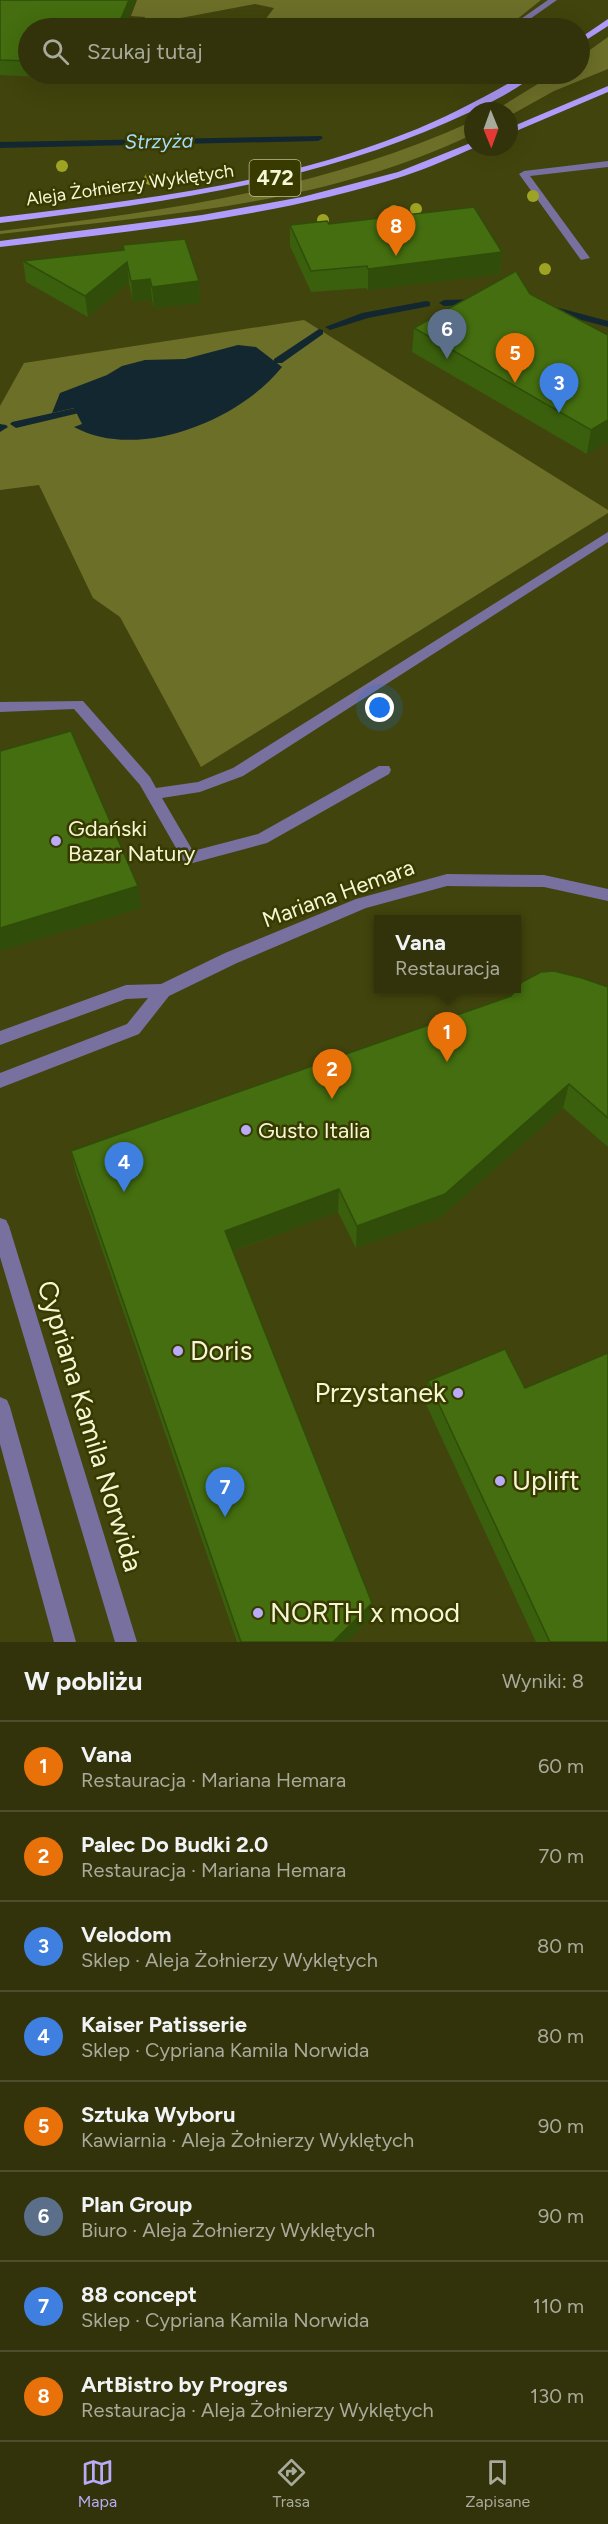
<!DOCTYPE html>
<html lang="pl">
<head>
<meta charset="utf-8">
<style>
	body { margin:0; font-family:Figtree,sans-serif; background:#3a3b13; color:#f1f3f6 }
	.compass { position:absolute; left:464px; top:102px; width:54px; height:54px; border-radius:50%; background:#32330a; box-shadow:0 6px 24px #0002; rotate:179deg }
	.you { position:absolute; left:380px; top:708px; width:21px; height:21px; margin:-15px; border:4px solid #fff; border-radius:50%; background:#1a73e8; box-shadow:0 0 0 9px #1a73e833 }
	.badge { display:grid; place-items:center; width:39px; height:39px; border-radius:50%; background:#b8abf7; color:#fff; font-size:20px; font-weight:700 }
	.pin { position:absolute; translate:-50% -50px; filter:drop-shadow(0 2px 3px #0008) }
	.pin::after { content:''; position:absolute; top:32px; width:21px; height:18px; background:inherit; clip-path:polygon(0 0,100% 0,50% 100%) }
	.popup { position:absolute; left:374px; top:915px; width:147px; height:78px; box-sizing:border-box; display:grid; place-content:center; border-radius:0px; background:#32330a; filter:drop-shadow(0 2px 4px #0005); font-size:20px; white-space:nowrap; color:#a8aa9c }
	.popup b { font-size:22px; color:#f1f3f6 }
	.popup::after { content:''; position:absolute; left:50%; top:100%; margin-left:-12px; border:12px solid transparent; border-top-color:#32330a }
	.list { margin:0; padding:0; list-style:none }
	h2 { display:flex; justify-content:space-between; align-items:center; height:78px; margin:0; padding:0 24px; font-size:26px }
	h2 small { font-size:20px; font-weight:400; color:#a8aa9c }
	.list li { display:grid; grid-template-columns:39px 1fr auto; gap:18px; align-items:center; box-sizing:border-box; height:90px; padding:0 24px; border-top:2px solid #4d4e2b }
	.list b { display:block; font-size:22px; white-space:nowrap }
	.list p { margin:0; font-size:20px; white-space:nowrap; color:#a8aa9c }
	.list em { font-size:20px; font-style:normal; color:#a8aa9c }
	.icon { flex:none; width:33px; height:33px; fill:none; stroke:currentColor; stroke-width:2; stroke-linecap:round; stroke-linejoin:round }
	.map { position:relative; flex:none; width:608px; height:1642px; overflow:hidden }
	.search { position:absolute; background:#32330a; box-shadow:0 6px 24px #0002; left:18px; right:18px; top:18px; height:66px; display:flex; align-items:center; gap:15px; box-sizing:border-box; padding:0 21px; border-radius:33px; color:#a8aa9c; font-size:22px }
	.sheet { height:798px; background:#32330a }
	nav { display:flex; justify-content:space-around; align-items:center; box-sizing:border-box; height:84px; border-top:2px solid #4d4e2b; background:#32330a; font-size:16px; color:#a8aa9c }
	nav a { display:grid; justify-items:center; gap:3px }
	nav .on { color:#b8abf7 }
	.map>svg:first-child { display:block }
</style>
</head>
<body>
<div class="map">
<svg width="608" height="1642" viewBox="0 0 608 1642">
	<rect width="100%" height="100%" fill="#42440d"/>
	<!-- green -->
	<path fill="#6c6f28" d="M137 0H541L506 28H259L274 8 255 4 149 24 143 23 145 17 131 16Z
		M608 37V69L554 91 509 116V111H494L554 74H580V57Z
		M473 121V134C327 205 159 215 0 234V231C164 211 322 190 473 121Z
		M304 320 608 510V513L201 767 120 617 93 598 39 485 0 490V406L24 363Z"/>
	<!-- water -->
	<path fill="#132731" d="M238 345 256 347 282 367C240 420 138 462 74 427L82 424 74 408 52 413 60 393 107 375 122 366 145 360 185 359Z"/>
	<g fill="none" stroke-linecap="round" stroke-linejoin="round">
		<!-- stream -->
		<path fill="#132731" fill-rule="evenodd" d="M321 136 323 138 318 141 0 148V142Z
			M479 299 483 300V304L444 306 439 303 444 300Z
			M426 301 430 302V306L368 318 330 330 325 327 362 313Z
			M544 304 608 321V327L540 309V305Z
			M319 329 323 330V334L282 363H274V359Z
			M75 408 81 411 79 413 16 428 10 424 12 422Z
			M0 424 6 425 8 427 0 432Z"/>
		<!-- service -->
		<path fill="#78709f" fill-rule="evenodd" d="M548 0H557L517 28H508Z
			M608 161V167L530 176 590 258 581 260 519 174 524 171Z
			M608 532V542L243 776 200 792 162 798 193 851 258 834 379 766H389L391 770 389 774 267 843 189 864 184 862 140 785 74 709 0 712V702L83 701 150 777 156 788 198 782 233 768Z"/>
		<!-- minor -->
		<path fill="#78709f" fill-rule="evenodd" d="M447 874 544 875 608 889V901L544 887 447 886 366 908 237 963 169 996 139 1034 0 1088V1073L127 1024 148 998 126 999 0 1045V1031L126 985 161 984 225 953 356 899Z
			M0 1218 6 1220 9 1226 137 1642H115L0 1257Z
			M0 1397 7 1400 10 1407 76 1642H54L0 1444Z"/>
		<!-- primary -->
		<path fill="#af9cfb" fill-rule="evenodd" d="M608 19V26L580 44V38Z
			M525 74H535C516 92 473 111 448 122 306 185 152 204 0 223V217C136 200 276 185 404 134 446 118 486 96 525 74Z
			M608 86V92L509 134V128Z
			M473 142V147H476C452 157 429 168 404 176 273 218 136 230 0 247V241L202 215 302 197 398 172Z"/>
	</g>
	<!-- trees -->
	<g fill="#9ea324">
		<circle cx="62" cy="166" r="6"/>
		<circle cx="150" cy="179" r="6"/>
		<circle cx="533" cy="196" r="6"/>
		<circle cx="416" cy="209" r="6"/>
		<circle cx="394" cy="211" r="6"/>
		<circle cx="323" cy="220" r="6"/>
		<circle cx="545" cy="269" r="6"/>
	</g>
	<!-- wall -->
	<path fill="#3a5f0d" d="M0 0 28 28V74H106L103 80 0 75Z
		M329 224 502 252 500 274 368 290 366 288 311 292 290 246V225Z
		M123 245 199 281 200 303 154 308 152 300 133 302 129 283 88 317 26 282 23 261 123 250Z
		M530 294 608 335 587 454 412 352 414 328Z
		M608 987V1147L563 1108 441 1217 356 1248 338 1212 233 1251 372 1603 370 1619 346 1642H237L76 1174 71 1151Z
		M428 1381 525 1388 608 1642H536L425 1402Z"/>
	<!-- shaded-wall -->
	<path fill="#304d0a" d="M129 0H136L124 28H117Z
		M502 252 500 274 368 290V269Z
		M127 262 129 283 88 317 85 296Z
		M150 279 152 300 133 302 131 281Z
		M199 281 200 303 154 308 152 287Z
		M608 420V442L587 454 591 430Z
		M138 886 141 908 0 951V928Z
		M569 1084 563 1108 441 1217 356 1248 357 1226Z
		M339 1189 338 1212 227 1253 225 1231Z
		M372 1603 370 1619 346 1642H333Z"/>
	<!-- building -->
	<path fill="#446e0f" stroke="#304d0a" stroke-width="1.5" d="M0 0H129L117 28H28V61L0 60Z
		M474 207 502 252 368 269 367 266 311 271 290 225 327 221 329 224Z
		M185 239 199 281 152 287 150 279 131 281 127 262 85 296 23 261 124 250 123 245Z
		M516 271 530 294 608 335V420L591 430 414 328Z
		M71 731 138 886 0 928V751Z
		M554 971 582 978 608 987V1118L569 1084 445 1194 357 1226 339 1189 225 1231 372 1603 333 1642H241L71 1151 511 996 522 982 541 972Z
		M505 1349 525 1388 608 1353V1642H550L428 1381Z"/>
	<!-- markers -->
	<g fill="#b8abf7" stroke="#383a00" stroke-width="2">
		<circle cx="56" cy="841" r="6"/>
		<circle cx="246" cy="1130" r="6"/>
		<circle cx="178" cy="1351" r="6"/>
		<circle cx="458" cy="1393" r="6"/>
		<circle cx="500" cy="1481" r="6"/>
		<circle cx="258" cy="1613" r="6"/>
	</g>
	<g text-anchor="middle" stroke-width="5" stroke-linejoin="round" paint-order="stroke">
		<!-- far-street labels -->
		<g font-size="18" fill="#f4f7d4" stroke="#383a00">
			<text transform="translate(130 185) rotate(-8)" y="6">Aleja Żołnierzy Wyklętych</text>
		</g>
		<!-- far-water labels -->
		<g font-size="20" font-style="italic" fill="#a2defe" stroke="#383a00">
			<text transform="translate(159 141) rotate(-1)" y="7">Strzyża</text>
		</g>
		<!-- shield labels -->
		<rect fill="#383a00" stroke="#bcbe94" stroke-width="1.5" x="249.5" y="160" width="51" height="36" rx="4.5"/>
		<g font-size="21" font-weight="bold" fill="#f4f7d4">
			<text x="275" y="185">472</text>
		</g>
		<!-- poi labels -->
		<g font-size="22" fill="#f4f7d4" stroke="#383a00" text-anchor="start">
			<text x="68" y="836">Gdański<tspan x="68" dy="25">Bazar Natury</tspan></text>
			<text x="258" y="1138">Gusto Italia</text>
		</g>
		<!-- street labels -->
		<g font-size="22" fill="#f4f7d4" stroke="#383a00">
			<text transform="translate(338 893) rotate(-20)" y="8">Mariana Hemara</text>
		</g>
		<!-- near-poi labels -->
		<g font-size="27" fill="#f4f7d4" stroke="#383a00" text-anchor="start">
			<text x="190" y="1360">Doris</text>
			<text x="446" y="1402" text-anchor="end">Przystanek</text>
			<text x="512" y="1490">Uplift</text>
			<text x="270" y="1622">NORTH x mood</text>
		</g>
		<!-- near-street labels -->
		<g font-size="27" fill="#f4f7d4" stroke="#383a00">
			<text transform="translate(90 1426) rotate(73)" y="9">Cypriana Kamila Norwida</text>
		</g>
	</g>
</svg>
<svg class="compass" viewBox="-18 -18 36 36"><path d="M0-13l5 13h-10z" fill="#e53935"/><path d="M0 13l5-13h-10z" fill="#a8aa9c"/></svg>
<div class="you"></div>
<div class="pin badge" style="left:447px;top:1062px;background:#e8710a">1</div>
<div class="popup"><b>Vana</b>Restauracja</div>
<div class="pin badge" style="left:332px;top:1099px;background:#e8710a">2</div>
<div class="pin badge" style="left:559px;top:413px;background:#3f7fe0">3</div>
<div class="pin badge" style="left:124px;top:1192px;background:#3f7fe0">4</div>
<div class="pin badge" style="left:515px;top:383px;background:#e8710a">5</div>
<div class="pin badge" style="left:447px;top:359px;background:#5c6f8a">6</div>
<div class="pin badge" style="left:225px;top:1517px;background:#3f7fe0">7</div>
<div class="pin badge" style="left:396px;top:256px;background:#e8710a">8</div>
<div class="search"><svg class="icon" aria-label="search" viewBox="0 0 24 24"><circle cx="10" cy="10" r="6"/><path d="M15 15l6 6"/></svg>Szukaj tutaj</div>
</div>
<section class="sheet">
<h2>W pobliżu<small>Wyniki: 8</small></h2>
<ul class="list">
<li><span class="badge" style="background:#e8710a">1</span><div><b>Vana</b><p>Restauracja · Mariana Hemara</p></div><em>60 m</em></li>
<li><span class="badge" style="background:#e8710a">2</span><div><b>Palec Do Budki 2.0</b><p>Restauracja · Mariana Hemara</p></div><em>70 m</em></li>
<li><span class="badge" style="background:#3f7fe0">3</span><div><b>Velodom</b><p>Sklep · Aleja Żołnierzy Wyklętych</p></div><em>80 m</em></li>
<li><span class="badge" style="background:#3f7fe0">4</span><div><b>Kaiser Patisserie</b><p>Sklep · Cypriana Kamila Norwida</p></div><em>80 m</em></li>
<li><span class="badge" style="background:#e8710a">5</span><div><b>Sztuka Wyboru</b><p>Kawiarnia · Aleja Żołnierzy Wyklętych</p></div><em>90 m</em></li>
<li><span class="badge" style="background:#5c6f8a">6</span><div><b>Plan Group</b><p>Biuro · Aleja Żołnierzy Wyklętych</p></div><em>90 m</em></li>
<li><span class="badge" style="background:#3f7fe0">7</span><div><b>88 concept</b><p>Sklep · Cypriana Kamila Norwida</p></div><em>110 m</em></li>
<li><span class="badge" style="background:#e8710a">8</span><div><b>ArtBistro by Progres</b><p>Restauracja · Aleja Żołnierzy Wyklętych</p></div><em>130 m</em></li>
</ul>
</section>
<nav>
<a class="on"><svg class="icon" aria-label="map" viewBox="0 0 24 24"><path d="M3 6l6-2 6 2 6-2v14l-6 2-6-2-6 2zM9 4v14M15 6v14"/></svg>Mapa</a>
<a><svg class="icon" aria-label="directions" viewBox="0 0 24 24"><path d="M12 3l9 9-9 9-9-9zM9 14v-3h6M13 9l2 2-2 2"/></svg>Trasa</a>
<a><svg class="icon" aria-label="saved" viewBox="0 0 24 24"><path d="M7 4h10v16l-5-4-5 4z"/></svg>Zapisane</a>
</nav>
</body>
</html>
